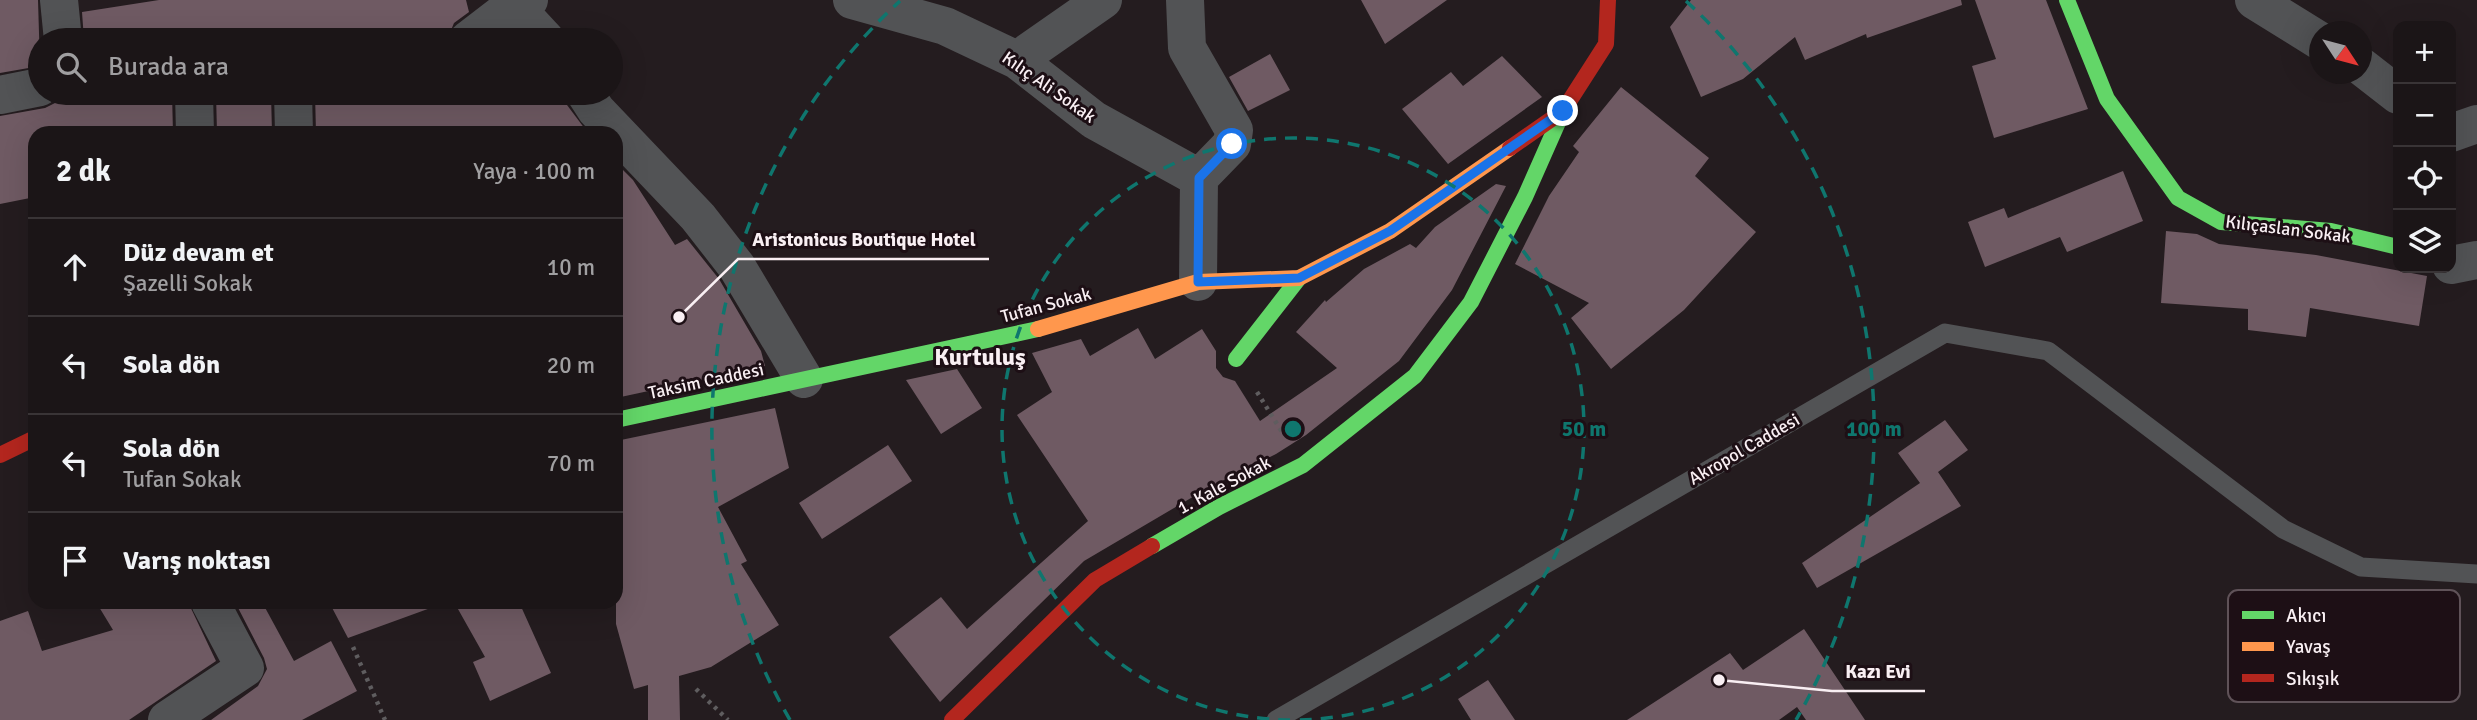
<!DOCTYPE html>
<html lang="tr">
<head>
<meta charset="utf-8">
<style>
	body { margin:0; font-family:Signika,sans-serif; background:#241e20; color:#f1f3f6 }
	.controls { position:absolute; right:21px; top:21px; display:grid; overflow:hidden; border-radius:14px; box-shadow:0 7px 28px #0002 }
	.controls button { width:63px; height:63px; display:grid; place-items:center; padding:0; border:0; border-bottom:2px solid #393436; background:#1b1517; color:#f1f3f6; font:35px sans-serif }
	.compass { position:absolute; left:2309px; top:21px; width:63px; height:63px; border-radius:50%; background:#1b1517; box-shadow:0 7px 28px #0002; rotate:126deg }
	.stop { position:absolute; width:21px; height:21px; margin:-16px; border:5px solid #1a73e8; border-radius:50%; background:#fff }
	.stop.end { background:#1a73e8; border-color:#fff; box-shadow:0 2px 7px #0008 }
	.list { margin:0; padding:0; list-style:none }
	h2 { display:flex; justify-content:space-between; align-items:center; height:91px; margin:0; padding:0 28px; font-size:30px }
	h2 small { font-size:23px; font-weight:400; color:#a09fa1 }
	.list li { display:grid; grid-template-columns:46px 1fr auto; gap:21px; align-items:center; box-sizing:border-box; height:98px; padding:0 28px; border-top:2px solid #393436 }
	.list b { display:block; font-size:26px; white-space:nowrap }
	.list p { margin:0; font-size:23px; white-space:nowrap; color:#a09fa1 }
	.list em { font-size:23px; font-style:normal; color:#a09fa1 }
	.icon { flex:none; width:38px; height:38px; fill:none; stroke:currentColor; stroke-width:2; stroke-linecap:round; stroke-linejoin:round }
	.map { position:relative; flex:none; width:2477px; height:720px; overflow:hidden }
	.search { position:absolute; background:#1b1517; box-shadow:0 7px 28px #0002; left:28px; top:28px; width:595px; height:77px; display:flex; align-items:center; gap:18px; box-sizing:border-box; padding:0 24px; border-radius:38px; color:#a09fa1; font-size:26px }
	.panel { position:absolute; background:#1b1517; box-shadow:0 7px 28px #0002; left:28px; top:126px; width:595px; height:483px; border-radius:21px }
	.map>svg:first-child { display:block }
</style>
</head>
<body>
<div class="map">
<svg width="2477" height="720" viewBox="0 0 2477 720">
	<rect width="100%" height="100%" fill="#241c1f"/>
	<!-- building -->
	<path fill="#6f5a63" d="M0 0H38L40 66 0 73Z
		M159 0H466L469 12 454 23 447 40H84L82 12Z
		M1361 0H1447L1385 44Z
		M1691 0H1961L1962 5 1867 38 1866 34 1805 60 1795 37 1743 79 1701 97 1670 27Z
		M1975 0H2046L2088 109 1994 138 1972 66 1996 59Z
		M1270 54 1290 90 1248 111 1229 77Z
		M1502 56 1542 97 1448 164 1402 109 1451 72 1463 86Z
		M1621 87 1709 158 1695 176 1756 232 1684 310 1611 369 1571 318 1589 303 1515 264 1549 196 1579 152 1573 146Z
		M61 93H172L173 133H35V197L0 204V116L45 108 55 103Z
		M216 93H271L272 133H217Z
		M315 93H563L567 105 588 133H316Z
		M616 163 633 180 675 245 687 239 719 279 761 351 765 366 616 398Z
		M2123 171 2143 221 2067 252 2060 237 1985 267 1968 222 2004 208 2008 218Z
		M1496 184 1506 186 1452 290 1399 361 1306 435 1276 454 1208 488 1084 561 940 702 889 637 941 597 967 629 1088 521 1017 415 1052 392 1032 353 1081 339 1090 356 1138 328 1155 359 1202 329 1216 351V368L1223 377 1235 381 1260 421 1337 368 1296 332 1325 300 1326 302 1364 269 1410 244 1416 248 1435 227Z
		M2166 231 2197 234 2219 244 2316 255 2427 276 2419 326 2310 308 2306 337 2248 330V309L2161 303Z
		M957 369 982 408 941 434 906 380Z
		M775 408 789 468 718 507 747 561 741 564 779 625 711 667 679 676 680 720H648V685L634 689 616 624V441Z
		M1945 420 1968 450 1938 472 1961 506 1817 588 1802 563 1920 483 1898 453Z
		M888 445 912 481 822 539 799 503Z
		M96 602H188L216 661 129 720H0V621L28 611 42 651 113 630Z
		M235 602H262L294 661 331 641 357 691 302 720H211L258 686 267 669 264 658Z
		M329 602H436V606L348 638Z
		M454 602H519L551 673 490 701 473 662 485 657Z
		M1804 629 1865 720H1806L1797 707 1779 720H1627L1730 653 1743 670Z
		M1488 680 1515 720H1471L1458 699Z"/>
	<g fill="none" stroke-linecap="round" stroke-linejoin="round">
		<!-- path -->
		<path stroke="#5f5d5f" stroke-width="4.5" stroke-dasharray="3.5 5" stroke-linecap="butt" d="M1257 392 1282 432
			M353 647 385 720
			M696 689 728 720"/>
		<!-- lane -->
		<path stroke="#525355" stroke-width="19" d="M1276 720 1945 333 2048 351 2283 529 2361 567 2477 574"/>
		<!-- street -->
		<path stroke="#525355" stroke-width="38" d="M59 0 63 40
			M509 0 546 40
			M852 0 945 26 1017 60 1094 120 1199 178
			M1185 0 1187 48 1234 130 1232 144 1199 178
			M2254 0 2320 41
			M468 40 515 4 529 0
			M1017 60 1103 0
			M2362 67 2398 95
			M194 93 195 133
			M293 93 294 133
			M585 93 596 110 698 217 737 267 804 379
			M0 95 40 87
			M2451 133 2477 124
			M2451 265 2477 260
			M1198 282 1199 178
			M167 720 245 668 210 602"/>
		<!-- fast -->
		<path stroke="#63d668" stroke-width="16" d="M2067 0 2107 99 2178 198 2221 222 2331 231 2398 247
			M1236 359 1299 278
			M616 420 1038 329
			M1152 546 1219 507 1303 465 1415 376 1471 302 1525 197 1563 111"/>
		<!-- slow -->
		<path stroke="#ff974d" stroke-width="16" d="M1038 329 1198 282 1299 278 1390 231 1510 148"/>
		<!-- jam -->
		<path stroke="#b3261e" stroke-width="16" d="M1510 148 1563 111 1606 44 1608 0
			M0 455 35 438
			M952 720 1095 580 1152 546"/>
	</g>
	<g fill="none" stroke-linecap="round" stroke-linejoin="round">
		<!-- route -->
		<path stroke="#1a73e8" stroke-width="9" d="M1232 144 1199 178 1198 282 1299 278 1390 231 1563 111"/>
	</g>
	<!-- distance rings -->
	<g fill="none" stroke="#0f766e" stroke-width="3.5" stroke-dasharray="12 9">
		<path d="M1290 720A291 291 0 1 1 1296 720"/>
		<path d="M790 720A581 581 0 0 1 900 1M1686 1A581 581 0 0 1 1796 720"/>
	</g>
	<g text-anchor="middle" stroke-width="6" stroke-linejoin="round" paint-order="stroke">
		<!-- street labels -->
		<g font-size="18" fill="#f9eff3" stroke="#1d0f15">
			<text transform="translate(1049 87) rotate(35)" y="6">Kılıç Ali Sokak</text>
			<text transform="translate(2288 229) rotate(7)" y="6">Kılıçaslan Sokak</text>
			<text transform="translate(1046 305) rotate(-15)" y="6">Tufan Sokak</text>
			<text transform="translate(706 381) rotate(-12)" y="6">Taksim Caddesi</text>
			<text transform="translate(1744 449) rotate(-30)" y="6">Akropol Caddesi</text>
			<text transform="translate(1224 485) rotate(-28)" y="6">1. Kale Sokak</text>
		</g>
		<!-- district labels -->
		<g font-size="24" font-weight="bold" fill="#f9eff3" stroke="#1d0f15">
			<text x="980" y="365">Kurtuluş</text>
		</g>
	</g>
	<!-- legend -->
	<rect x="2228" y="590" width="232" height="112" rx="10" fill="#1d0f15" stroke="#5f5258" stroke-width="2"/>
	<rect x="2242" y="611" width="32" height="8" fill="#63d668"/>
	<rect x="2242" y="642" width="32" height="9" fill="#ff974d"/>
	<rect x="2242" y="674" width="32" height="8" fill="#b3261e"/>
	<g font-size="19" fill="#f9eff3">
		<text x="2286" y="622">Akıcı</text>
		<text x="2286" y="653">Yavaş</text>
		<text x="2286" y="685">Sıkışık</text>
	</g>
	<circle cx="1293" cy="429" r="10" fill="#0f766e" stroke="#1d0f15" stroke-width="3.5"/>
	<g font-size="21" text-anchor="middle" font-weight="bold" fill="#0f766e" stroke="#1d0f15" stroke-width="6" stroke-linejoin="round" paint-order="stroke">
		<text x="1584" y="436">50 m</text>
		<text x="1874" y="436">100 m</text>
	</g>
	<!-- callouts -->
	<path fill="none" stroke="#f9eff3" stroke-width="2.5" d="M679 317L738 259H989M1719 680L1832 691H1925"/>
	<g fill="#f9eff3" stroke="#1d0f15" stroke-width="2.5">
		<circle cx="679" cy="317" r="7"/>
		<circle cx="1719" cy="680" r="7"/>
	</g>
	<g font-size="19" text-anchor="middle" font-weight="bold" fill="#f9eff3" stroke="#1d0f15" stroke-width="6" stroke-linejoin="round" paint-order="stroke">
		<text x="864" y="246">Aristonicus Boutique Hotel</text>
		<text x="1878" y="678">Kazı Evi</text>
	</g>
</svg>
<div class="controls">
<button>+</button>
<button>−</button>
<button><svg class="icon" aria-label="locate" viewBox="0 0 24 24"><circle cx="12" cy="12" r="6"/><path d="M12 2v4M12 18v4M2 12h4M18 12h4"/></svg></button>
<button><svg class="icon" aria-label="layers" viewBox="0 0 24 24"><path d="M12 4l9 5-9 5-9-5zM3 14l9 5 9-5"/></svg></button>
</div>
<svg class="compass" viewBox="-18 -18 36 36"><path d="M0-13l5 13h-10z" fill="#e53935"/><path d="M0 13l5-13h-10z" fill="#a09fa1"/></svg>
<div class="stop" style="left:1232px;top:144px"></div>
<div class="stop end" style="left:1563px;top:111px"></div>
<div class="search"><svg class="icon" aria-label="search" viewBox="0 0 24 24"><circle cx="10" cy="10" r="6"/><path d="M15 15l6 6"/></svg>Burada ara</div>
<section class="panel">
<h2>2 dk<small>Yaya · 100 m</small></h2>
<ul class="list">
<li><svg class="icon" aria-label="ahead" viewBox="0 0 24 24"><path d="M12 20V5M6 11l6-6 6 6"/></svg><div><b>Düz devam et</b><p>Şazelli Sokak</p></div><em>10 m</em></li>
<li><svg class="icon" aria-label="left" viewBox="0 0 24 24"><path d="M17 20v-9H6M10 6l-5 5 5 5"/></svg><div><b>Sola dön</b></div><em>20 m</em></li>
<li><svg class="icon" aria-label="left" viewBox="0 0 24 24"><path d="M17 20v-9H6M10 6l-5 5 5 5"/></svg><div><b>Sola dön</b><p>Tufan Sokak</p></div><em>70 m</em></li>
<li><svg class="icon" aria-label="arrive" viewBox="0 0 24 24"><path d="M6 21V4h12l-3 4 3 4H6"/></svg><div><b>Varış noktası</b></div></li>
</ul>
</section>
</div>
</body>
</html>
